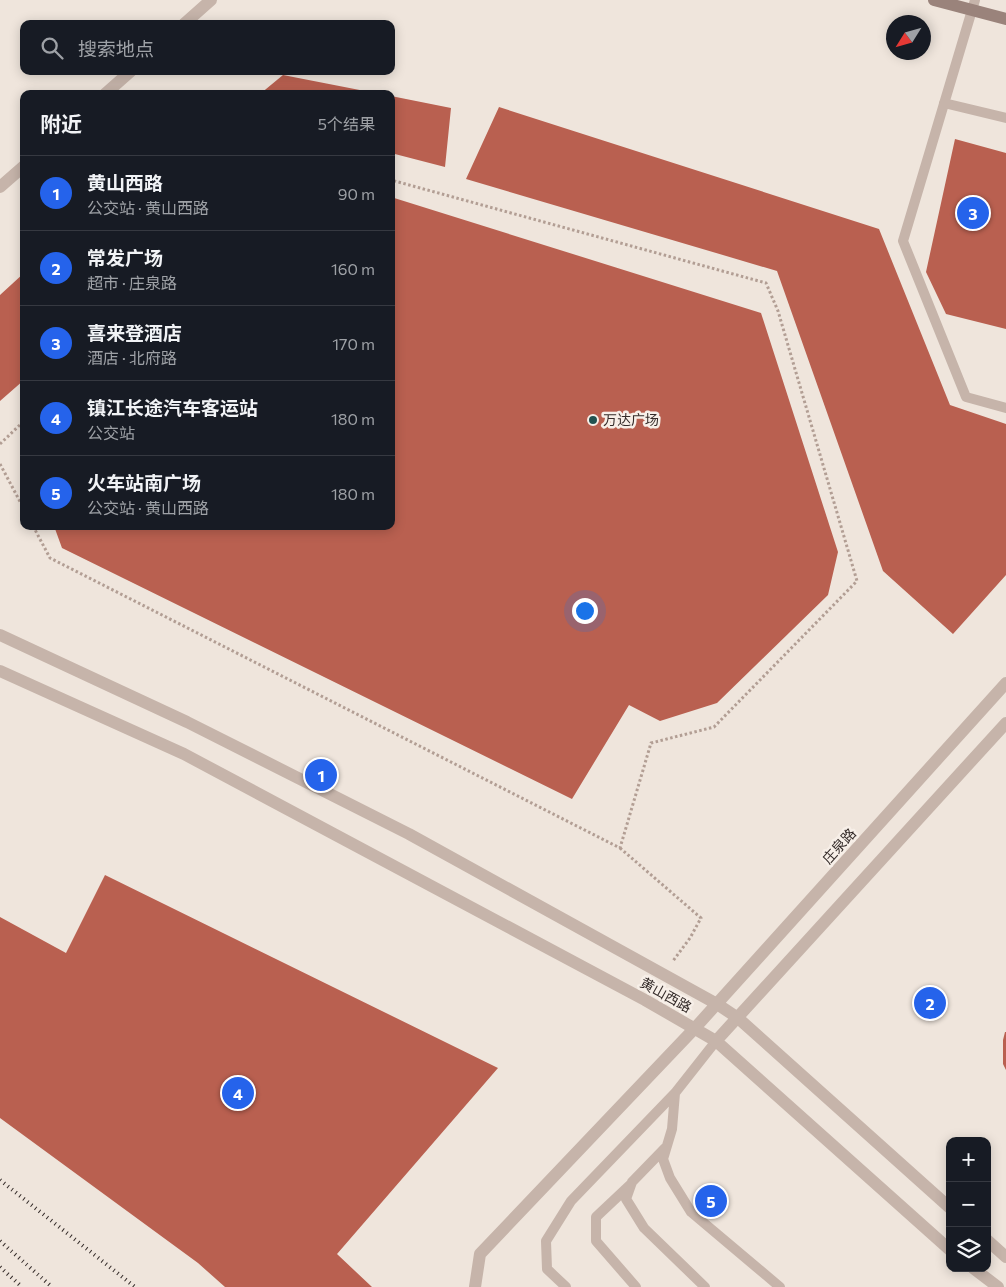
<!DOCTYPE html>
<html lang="zh">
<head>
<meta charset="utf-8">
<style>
	body { margin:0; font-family:Commissioner,"Noto Sans SC",sans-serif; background:#242831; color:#f1f3f6 }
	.controls { position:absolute; right:15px; bottom:15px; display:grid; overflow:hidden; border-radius:10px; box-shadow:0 2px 12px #0003 }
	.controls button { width:45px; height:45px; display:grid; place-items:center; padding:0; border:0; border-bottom:1px solid #363941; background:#171b24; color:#f1f3f6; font:25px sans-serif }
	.compass { position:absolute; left:886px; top:15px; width:45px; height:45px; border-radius:50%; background:#171b24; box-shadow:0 2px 12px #0003; rotate:233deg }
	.you { position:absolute; left:584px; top:610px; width:18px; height:18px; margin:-12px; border:4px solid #fff; border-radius:50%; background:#1a73e8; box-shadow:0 0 0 8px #1a73e833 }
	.badge { display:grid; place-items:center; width:32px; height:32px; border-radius:50%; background:#2563eb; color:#fff; font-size:16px; font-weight:700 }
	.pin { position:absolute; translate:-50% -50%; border:2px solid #fff; box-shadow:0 1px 5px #0006 }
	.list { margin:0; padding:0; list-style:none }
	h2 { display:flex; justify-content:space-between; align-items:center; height:65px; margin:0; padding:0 20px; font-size:21px }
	h2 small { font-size:16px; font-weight:400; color:#9ea1a6 }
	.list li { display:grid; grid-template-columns:32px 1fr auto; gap:15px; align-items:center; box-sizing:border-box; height:75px; padding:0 20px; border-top:1px solid #363941 }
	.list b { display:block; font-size:19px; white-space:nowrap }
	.list p { margin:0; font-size:16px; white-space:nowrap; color:#9ea1a6 }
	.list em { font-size:16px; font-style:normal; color:#9ea1a6 }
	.icon { flex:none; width:28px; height:28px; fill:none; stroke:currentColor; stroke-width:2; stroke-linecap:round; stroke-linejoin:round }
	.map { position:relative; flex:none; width:1006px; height:1287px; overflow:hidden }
	.search { position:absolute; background:#171b24; box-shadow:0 2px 12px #0003; left:20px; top:20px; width:375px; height:55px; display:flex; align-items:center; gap:12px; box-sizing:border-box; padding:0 18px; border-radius:10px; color:#9ea1a6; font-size:19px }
	.panel { position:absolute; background:#171b24; box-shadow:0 2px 12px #0003; left:20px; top:90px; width:375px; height:440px; border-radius:10px }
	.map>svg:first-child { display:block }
</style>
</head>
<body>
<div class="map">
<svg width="1006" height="1287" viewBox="0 0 1006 1287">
	<rect width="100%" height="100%" fill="#efe5dc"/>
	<!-- building -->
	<path fill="#b96050" d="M283 75 375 93V94H260Z
		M391 96 451 108 445 167 391 153Z
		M499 107 879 229 950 405 1006 424V575L953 634 883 571 777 271 466 179Z
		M955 139 1006 153V329L946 314 926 272Z
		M391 197 761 313 838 552 828 595 717 703 660 721 629 705 572 799 62 548 54 526H391Z
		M24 273V380L0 401V295Z
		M105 875 498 1068 337 1254 372 1287H225L198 1263 0 1118V917L66 953Z
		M1005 1032H1006V1070L1003 1064V1040Z"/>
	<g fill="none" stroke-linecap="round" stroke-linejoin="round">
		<!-- path -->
		<path stroke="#b29e94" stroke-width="3" stroke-dasharray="2.5 2.5" stroke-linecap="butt" d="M0 444 24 421
			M0 464 24 509
			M33 526 50 558 620 848 651 743 714 727 857 581 778 311 766 283 391 180
			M620 848 701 918 690 938 673 961"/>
		<!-- service -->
		<path stroke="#c6b4aa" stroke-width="10" d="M975 0 903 241 966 397 1006 408
			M944 103 1006 118
			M675 1093 672 1129 663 1159 670 1178 691 1212 780 1287
			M665 1148 632 1182 626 1199 644 1228 705 1287
			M630 1185 596 1217V1241L636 1287
			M566 1287 547 1269 546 1241 571 1201 675 1093 716 1041"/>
		<!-- minor -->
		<path stroke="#c6b4aa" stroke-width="12" d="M184 24 211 0
			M105 94 131 71
			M0 187 24 166
			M475 1287 480 1254 695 1028"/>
		<!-- tertiary -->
		<path stroke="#c6b4aa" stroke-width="12" d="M0 635 187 722 409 834 717 1004 738 1018 950 1208
			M0 671 184 754 645 1000 716 1041 950 1250
			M695 1028 1006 683
			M716 1041 1006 723
			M987 1240 1006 1257
			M973 1268 998 1287"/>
		<!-- secondary -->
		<path stroke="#9a837b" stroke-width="12" d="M934 0 1006 19"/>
		<!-- rail -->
		<path stroke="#342b29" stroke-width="4" stroke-dasharray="1 4" stroke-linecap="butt" d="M0 1180 135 1287
			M0 1241 52 1287
			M0 1267 22 1287"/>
	</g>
	<!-- markers -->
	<circle fill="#225250" stroke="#f7efe8" stroke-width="2" cx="593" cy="420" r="5"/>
	<g text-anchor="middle" stroke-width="5" stroke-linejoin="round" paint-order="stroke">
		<!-- poi labels -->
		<g font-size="14" fill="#342b29" stroke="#f7efe8" text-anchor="start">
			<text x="603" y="425">万达广场</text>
		</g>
		<!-- street labels -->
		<g font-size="14" fill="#342b29" stroke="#f7efe8">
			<text transform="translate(839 846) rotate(-48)" y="5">庄泉路</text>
			<text transform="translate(666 995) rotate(29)" y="5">黄山西路</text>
		</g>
	</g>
</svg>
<div class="controls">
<button>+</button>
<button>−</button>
<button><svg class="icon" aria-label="layers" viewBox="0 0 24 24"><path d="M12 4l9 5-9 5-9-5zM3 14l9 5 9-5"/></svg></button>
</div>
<svg class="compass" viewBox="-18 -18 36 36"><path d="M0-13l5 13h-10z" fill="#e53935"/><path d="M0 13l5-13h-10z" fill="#9ea1a6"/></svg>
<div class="you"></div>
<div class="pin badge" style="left:321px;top:775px">1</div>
<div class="pin badge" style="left:930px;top:1003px">2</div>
<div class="pin badge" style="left:973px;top:213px">3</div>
<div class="pin badge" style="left:238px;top:1093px">4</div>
<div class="pin badge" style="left:711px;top:1201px">5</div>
<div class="search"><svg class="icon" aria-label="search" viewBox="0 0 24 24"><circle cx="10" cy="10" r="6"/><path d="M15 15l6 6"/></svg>搜索地点</div>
<section class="panel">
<h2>附近<small>5个结果</small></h2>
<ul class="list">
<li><span class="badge">1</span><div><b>黄山西路</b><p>公交站 · 黄山西路</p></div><em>90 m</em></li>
<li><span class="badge">2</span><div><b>常发广场</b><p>超市 · 庄泉路</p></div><em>160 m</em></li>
<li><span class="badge">3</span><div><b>喜来登酒店</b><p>酒店 · 北府路</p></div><em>170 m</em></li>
<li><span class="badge">4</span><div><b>镇江长途汽车客运站</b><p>公交站</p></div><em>180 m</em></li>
<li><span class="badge">5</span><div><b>火车站南广场</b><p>公交站 · 黄山西路</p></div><em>180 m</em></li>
</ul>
</section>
</div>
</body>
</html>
